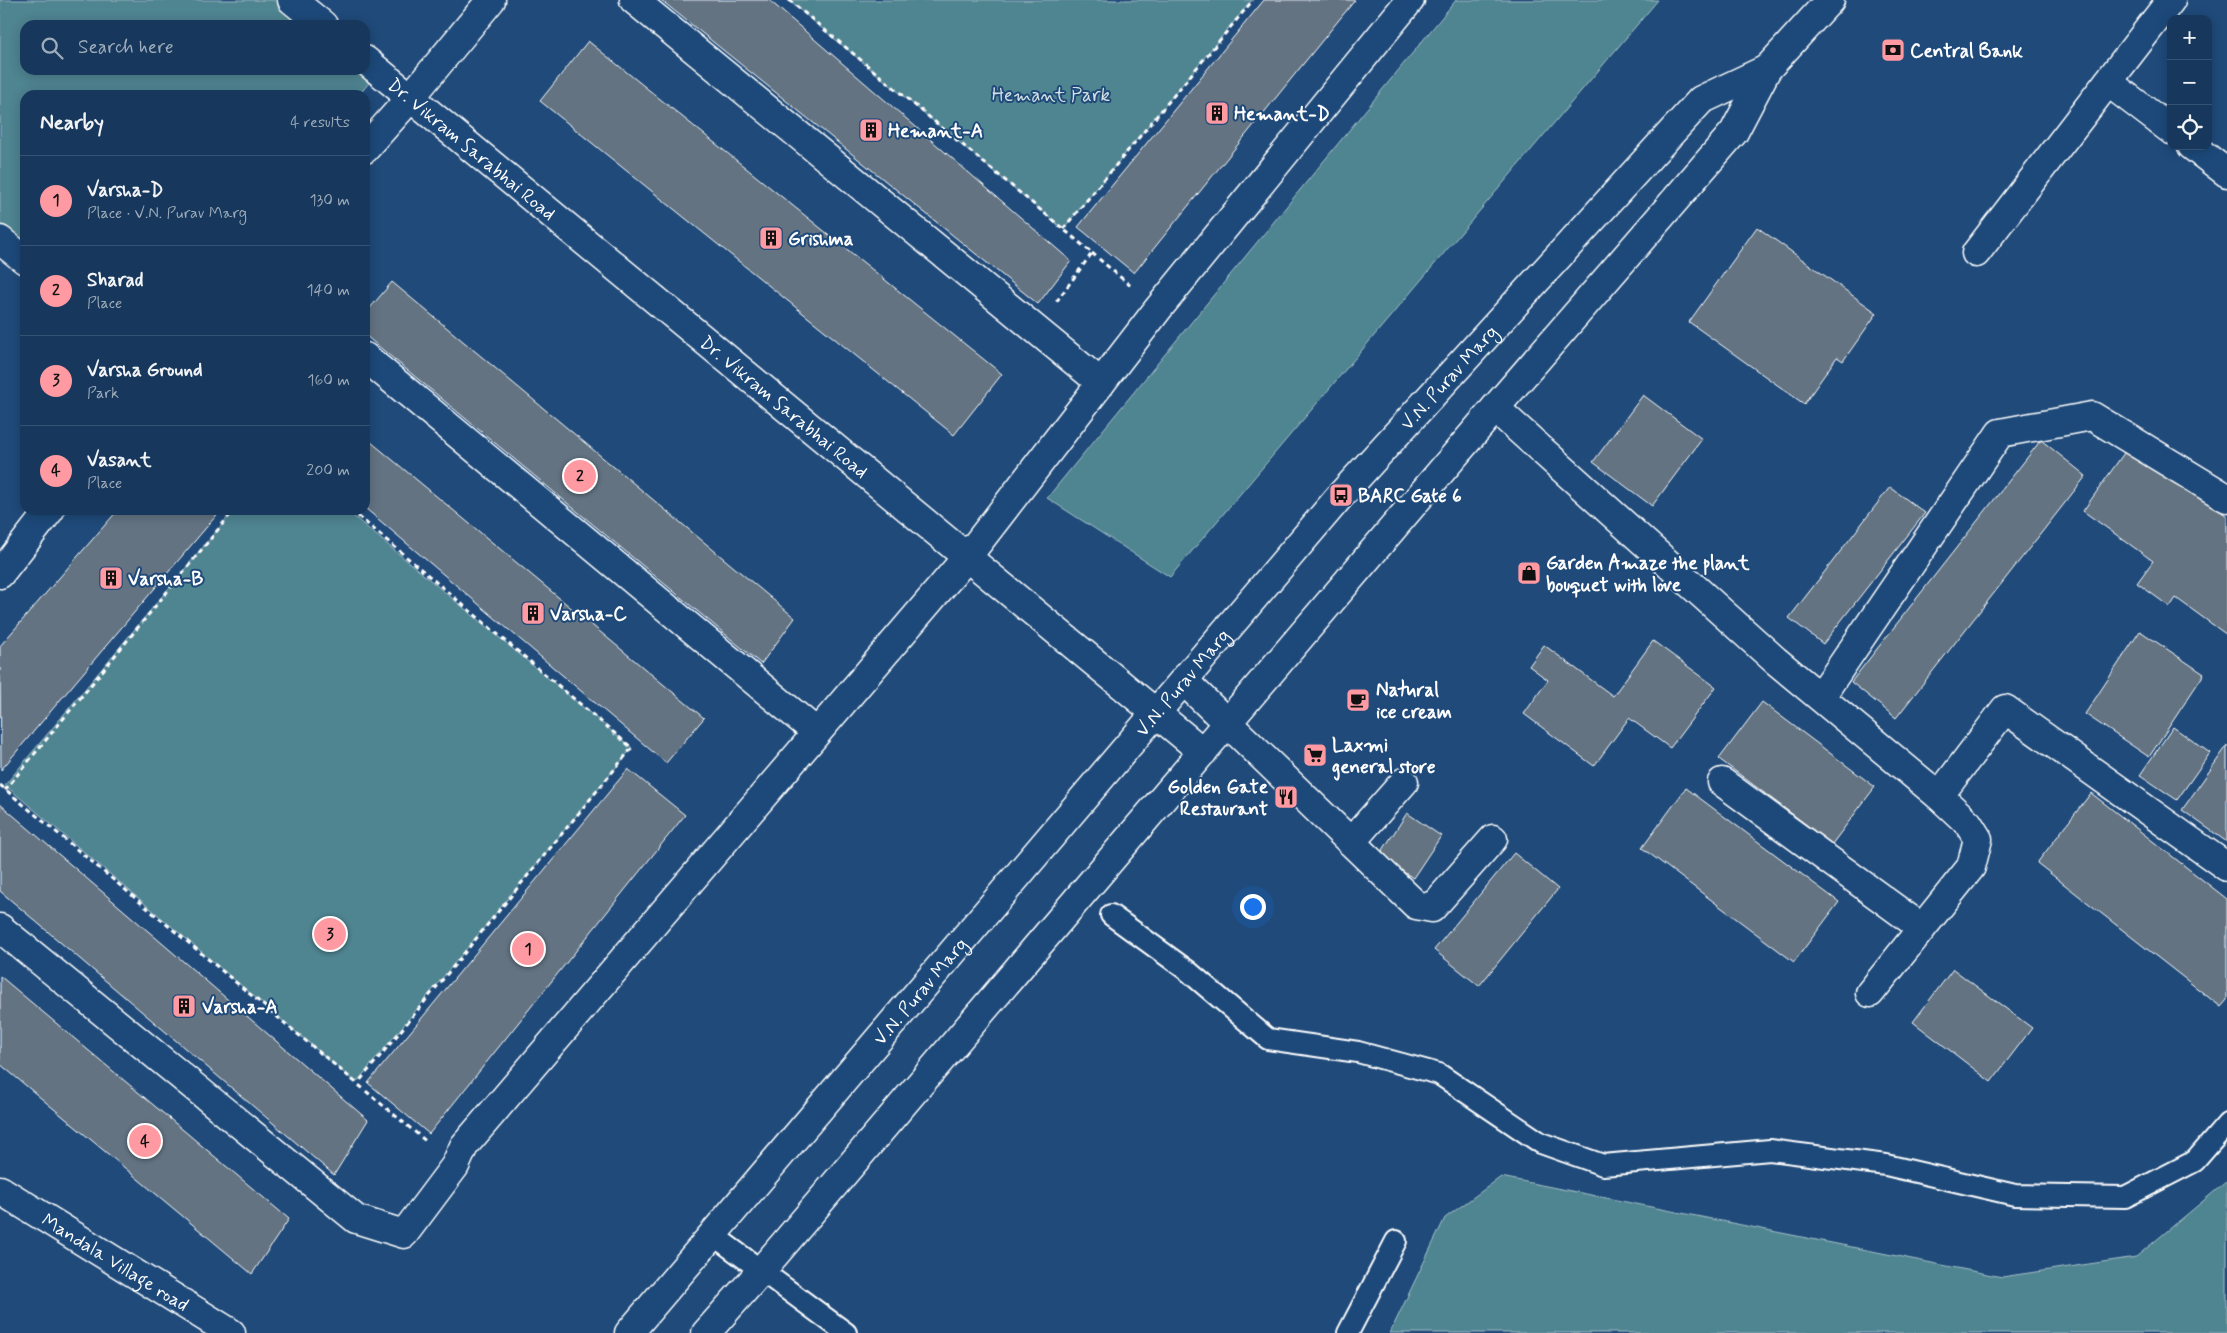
<!DOCTYPE html>
<html lang="en">
<head>
<meta charset="utf-8">
<style>
	body { margin:0; font-family:Mynerve,sans-serif; background:#244365; color:#f1f3f6 }
	.controls { position:absolute; right:15px; top:15px; display:grid; overflow:hidden; border-radius:10px; box-shadow:0 2px 12px #0003 }
	.controls button { width:45px; height:45px; display:grid; place-items:center; padding:0; border:0; border-bottom:1px solid #365272; background:#17385c; color:#f1f3f6; font:25px sans-serif }
	.you { position:absolute; left:1252px; top:906px; width:18px; height:18px; margin:-12px; border:4px solid #fff; border-radius:50%; background:#1a73e8; box-shadow:0 0 0 8px #1a73e833 }
	.badge { display:grid; place-items:center; width:32px; height:32px; border-radius:50%; background:#ff9aa2; color:#111; font-size:16px; font-weight:700 }
	.pin { position:absolute; translate:-50% -50%; border:2px solid #fff; box-shadow:0 1px 5px #0006 }
	.list { margin:0; padding:0; list-style:none }
	h2 { display:flex; justify-content:space-between; align-items:center; height:65px; margin:0; padding:0 20px; font-size:21px }
	h2 small { font-size:16px; font-weight:400; color:#9eacbb }
	.list li { display:grid; grid-template-columns:32px 1fr auto; gap:15px; align-items:center; box-sizing:border-box; height:90px; padding:0 20px; border-top:1px solid #365272 }
	.list b { display:block; font-size:19px; white-space:nowrap }
	.list p { margin:0; font-size:16px; white-space:nowrap; color:#9eacbb }
	.list em { font-size:16px; font-style:normal; color:#9eacbb }
	.icon { flex:none; width:28px; height:28px; fill:none; stroke:currentColor; stroke-width:2; stroke-linecap:round; stroke-linejoin:round }
	.map { position:relative; flex:none; width:2227px; height:1333px; overflow:hidden }
	.search { position:absolute; background:#17385c; box-shadow:0 2px 12px #0003; left:20px; top:20px; width:350px; height:55px; display:flex; align-items:center; gap:12px; box-sizing:border-box; padding:0 18px; border-radius:15px; color:#9eacbb; font-size:19px }
	.panel { position:absolute; background:#17385c; box-shadow:0 2px 12px #0003; left:20px; top:90px; width:350px; height:425px; border-radius:15px }
	.map>svg:first-child { display:block }
</style>
</head>
<body>
<div class="map">
<svg width="2227" height="1333" viewBox="0 0 2227 1333">
	<rect width="100%" height="100%" fill="#1f4a7a"/>
	<filter id="ink" filterUnits="userSpaceOnUse"><feTurbulence type="fractalNoise" baseFrequency=".02" numOctaves="2"/><feDisplacementMap in="SourceGraphic" scale="10" xChannelSelector="R" yChannelSelector="G"/><feConvolveMatrix kernelMatrix="1 2 1 2 8 2 1 2 1" color-interpolation-filters="sRGB"/></filter>
	<g filter="url(#ink)">
		<!-- green -->
		<path fill="#4f8491" stroke="#a7c2c8" d="M0 0H279L310 25H25V70H364L373 78 359 95H25V249L0 229Z
			M788 0H1252L1063 229Z
			M1456 0H1658L1170 577 1047 498Z
			M234 510H346L632 748 356 1083 5 785Z
			M1501 1177 2002 1277 2136 1257 2227 1181V1333H1390L1445 1218Z"/>
		<!-- building -->
		<path fill="#637382" stroke="#fff" d="M661 0H769L1071 261 1038 304Z
			M1264 0H1355L1134 273 1078 227Z
			M588 41 1002 374 954 435 540 101Z
			M1757 227 1877 313 1843 361 1837 357 1804 404 1689 322Z
			M392 282 795 618 761 664 365 335V314Z
			M1643 395 1702 439 1652 506 1593 462Z
			M365 437 704 718 666 763 365 508Z
			M2041 440 2086 476 1896 718 1851 682Z
			M2129 446 2227 516V635L2176 598 2170 607 2137 583 2153 561 2083 511Z
			M1890 487 1925 513 1823 644 1789 618Z
			M118 510H221L1 770 0 646Z
			M2140 631 2204 674 2149 757 2085 714Z
			M1653 641 1716 687 1670 748 1629 718 1594 766 1524 714 1548 680 1529 666 1544 645 1613 696Z
			M1762 702 1875 787 1832 844 1719 759Z
			M2173 727 2210 753 2177 800 2140 775Z
			M2227 746V842L2182 810Z
			M628 769 685 815 429 1134 368 1083Z
			M1686 788 1839 902 1794 962 1642 848Z
			M2091 793 2227 899V1000L2221 1007 2037 863Z
			M0 804 368 1120 334 1175 0 891Z
			M1407 813 1441 836 1413 878 1379 856Z
			M1514 853 1558 889 1479 986 1434 950Z
			M1953 969 2032 1028 1991 1082 1913 1022Z
			M0 976 289 1219 252 1274 0 1064Z"/>
		<g fill="none" stroke-linecap="round" stroke-linejoin="round">
			<!-- service casing -->
			<g stroke="#fff" stroke-width="24">
				<path id="service" d="M1111 915 1188 971 1268 1039 1358 1052 1439 1074 1541 1143 1603 1165 1770 1150 1886 1165 2015 1195 2125 1197 2195 1161 2227 1124
					M713 1235 846 1333
					M1348 1333 1396 1241"/>
			</g>
			<!-- minor casing -->
			<g stroke="#fff" stroke-width="31">
				<g id="minor">
					<path d="M634 0 1101 383"/>
					<path d="M2108 82 2171 130"/>
					<path d="M2192 146 2227 173"/>
					<path d="M365 149 411 97 491 0"/>
					<path d="M0 240 25 260"/>
					<path d="M1976 253 2171 0"/>
					<path d="M365 357 816 732"/>
					<path d="M1495 408 1775 660 1939 796 1968 823 1978 839 1971 867 1870 993"/>
					<path d="M0 574 50 510"/>
					<path d="M1184 681 1416 905 1432 908 1493 839"/>
					<path d="M1821 696 2000 433 2092 416 2227 498"/>
					<path d="M1722 782 1922 928"/>
					<path d="M1939 796 2005 709 2227 867"/>
					<path d="M1351 842 1404 782"/>
					<path d="M0 928 356 1219 404 1234 455 1166 464 1146 967 557 1158 309 1410 0"/>
					<path id="s1" d="M0 1190 231 1333"/>
				</g>
			</g>
			<!-- tertiary casing -->
			<g stroke="#fff" stroke-width="31">
				<g id="tertiary">
					<path d="M292 0 323 25"/>
					<path id="s2" d="M365 60 1203 752"/>
					<path id="s3" d="M629 1333 1341 495 1701 100 1767 69"/>
					<path d="M706 1333 761 1271 1495 408 1734 132 1767 69 1830 0"/>
				</g>
			</g>
			<!-- path -->
			<path stroke="#fff" stroke-width="3" stroke-dasharray="5 4" stroke-linecap="butt" d="M789 0 1092 253 1056 302
				M1063 229 1253 0
				M1092 253 1132 287
				M351 510 632 748 358 1083
				M0 785 428 1143
				M5 790 234 510"/>
			<!-- service -->
			<use href="#service" stroke="#1f4a7a" stroke-width="20"/>
			<!-- minor -->
			<use href="#minor" stroke="#1f4a7a" stroke-width="28"/>
			<!-- tertiary -->
			<use href="#tertiary" stroke="#1f4a7a" stroke-width="28"/>
		</g>
	</g>
	<!-- icons -->
	<defs>
		<g id="bank-square" transform="scale(1.25)"><rect x="-9" y="-9" width="18" height="18" rx="4" fill="#ff9aa2" stroke="#1f4a7a"/><path d="M-6-4H6V4H-6ZM0-2.3a2.3 2.3 0 1 0 0 4.6a2.3 2.3 0 1 0 0-4.6Z" fill="#111"/></g>
		<g id="building-square" transform="scale(1.25)"><rect x="-9" y="-9" width="18" height="18" rx="4" fill="#ff9aa2" stroke="#1f4a7a"/><path d="M-4-6H4V6H1V3H-1V6H-4ZM-2.5-4.3h1.7v1.8h-1.7ZM.8-4.3h1.7v1.8H.8ZM-2.5-1h1.7V.8h-1.7ZM.8-1h1.7V.8H.8Z" fill="#111"/></g>
		<g id="bus-square" transform="scale(1.25)"><rect x="-9" y="-9" width="18" height="18" rx="4" fill="#ff9aa2" stroke="#1f4a7a"/><path d="M-5-6H5V4H4V6H2V4H-2V6H-4V4H-5ZM-3.5-4V0h7V-4ZM-3.5 1.2v1.5H-2V1.2ZM2 1.2v1.5H3.5V1.2Z" fill="#111"/></g>
		<g id="shop-square" transform="scale(1.25)"><rect x="-9" y="-9" width="18" height="18" rx="4" fill="#ff9aa2" stroke="#1f4a7a"/><path d="M-5-2.5h2.3a2.7 3.5 0 0 1 5.4 0H5L5.5 6h-11ZM-1.5-2.5h3a1.5 2.3 0 0 0-3 0Z" fill="#111"/></g>
		<g id="cafe-square" transform="scale(1.25)"><rect x="-9" y="-9" width="18" height="18" rx="4" fill="#ff9aa2" stroke="#1f4a7a"/><path d="M-5.5-4.5H6V0H3Q3 3.5 0 3.5H-2.5Q-5.5 3.5-5.5 0ZM3-3.2v2h1.7v-2ZM-6 4.5H4V6H-6Z" fill="#111"/></g>
		<g id="supermarket-square" transform="scale(1.25)"><rect x="-9" y="-9" width="18" height="18" rx="4" fill="#ff9aa2" stroke="#1f4a7a"/><path d="M-6-5.5h2.5l.6 2H6L4.5 2H-2.5L-4.4-4H-6ZM-1.5 3.2a1.3 1.3 0 1 0 .1 0ZM3 3.2a1.3 1.3 0 1 0 .1 0Z" fill="#111"/></g>
		<g id="restaurant-square" transform="scale(1.25)"><rect x="-9" y="-9" width="18" height="18" rx="4" fill="#ff9aa2" stroke="#1f4a7a"/><path d="M-5-6h1v4h1v-4h1v4h1v-4h1v5L-1.5 .5V6h-2V.5L-5-1ZM5-6V6H3V1.5H1.5Q1.5-4 5-6Z" fill="#111"/></g>
	</defs>
	<g fill-rule="evenodd">
		<use href="#bank-square" x="1893" y="50"/>
		<use href="#building-square" x="1217" y="113"/>
		<use href="#building-square" x="871" y="130"/>
		<use href="#building-square" x="771" y="238"/>
		<use href="#bus-square" x="1341" y="495"/>
		<use href="#shop-square" x="1529" y="573"/>
		<use href="#building-square" x="111" y="578"/>
		<use href="#building-square" x="533" y="613"/>
		<use href="#cafe-square" x="1358" y="700"/>
		<use href="#supermarket-square" x="1315" y="755"/>
		<use href="#restaurant-square" x="1286" y="797"/>
		<use href="#building-square" x="184" y="1006"/>
	</g>
	<g text-anchor="middle" stroke-width="4" stroke-linejoin="round" paint-order="stroke">
		<!-- poi labels -->
		<g font-size="19" font-weight="bold" fill="#fff" stroke="#1f4a7a" text-anchor="start">
			<text x="1910" y="57">Central Bank</text>
			<text x="1234" y="120">Hemant-D</text>
			<text x="888" y="137">Hemant-A</text>
			<text x="788" y="245">Grishma</text>
			<text x="1358" y="502">BARC Gate 6</text>
			<text x="1546" y="569">Garden Amaze the plant<tspan x="1546" dy="22">bouquet with love</tspan></text>
			<text x="128" y="585">Varsha-B</text>
			<text x="550" y="620">Varsha-C</text>
			<text x="1376" y="696">Natural<tspan x="1376" dy="22">ice cream</tspan></text>
			<text x="1332" y="751">Laxmi<tspan x="1332" dy="22">general store</tspan></text>
			<text x="1268" y="793" text-anchor="end">Golden Gate<tspan x="1268" dy="22">Restaurant</tspan></text>
			<text x="202" y="1013">Varsha-A</text>
		</g>
		<!-- park labels -->
		<g font-size="19" fill="#d3e0e4" stroke="#1f4a7a">
			<text x="1051" y="101">Hemant Park</text>
		</g>
		<!-- street labels -->
		<g font-size="19" fill="#fff" stroke="#1f4a7a">
			<text dy="7" stroke="none"><textPath href="#s2" startOffset="139">Dr. Vikram Sarabhai Road</textPath></text>
			<text dy="7" stroke="none"><textPath href="#s3" startOffset="1259">V.N. Purav Marg</textPath></text>
			<text dy="7" stroke="none"><textPath href="#s2" startOffset="544">Dr. Vikram Sarabhai Road</textPath></text>
			<text dy="7" stroke="none"><textPath href="#s3" startOffset="854">V.N. Purav Marg</textPath></text>
			<text dy="7" stroke="none"><textPath href="#s3" startOffset="449">V.N. Purav Marg</textPath></text>
			<text dy="7" stroke="none"><textPath href="#s1" startOffset="136">Mandala Village road</textPath></text>
		</g>
	</g>
</svg>
<div class="controls">
<button>+</button>
<button>−</button>
<button><svg class="icon" aria-label="locate" viewBox="0 0 24 24"><circle cx="12" cy="12" r="6"/><path d="M12 2v4M12 18v4M2 12h4M18 12h4"/></svg></button>
</div>
<div class="you"></div>
<div class="pin badge" style="left:528px;top:949px">1</div>
<div class="pin badge" style="left:580px;top:476px">2</div>
<div class="pin badge" style="left:330px;top:934px">3</div>
<div class="pin badge" style="left:145px;top:1141px">4</div>
<div class="search"><svg class="icon" aria-label="search" viewBox="0 0 24 24"><circle cx="10" cy="10" r="6"/><path d="M15 15l6 6"/></svg>Search here</div>
<section class="panel">
<h2>Nearby<small>4 results</small></h2>
<ul class="list">
<li><span class="badge">1</span><div><b>Varsha-D</b><p>Place · V.N. Purav Marg</p></div><em>130 m</em></li>
<li><span class="badge">2</span><div><b>Sharad</b><p>Place</p></div><em>140 m</em></li>
<li><span class="badge">3</span><div><b>Varsha Ground</b><p>Park</p></div><em>160 m</em></li>
<li><span class="badge">4</span><div><b>Vasant</b><p>Place</p></div><em>200 m</em></li>
</ul>
</section>
</div>
</body>
</html>
